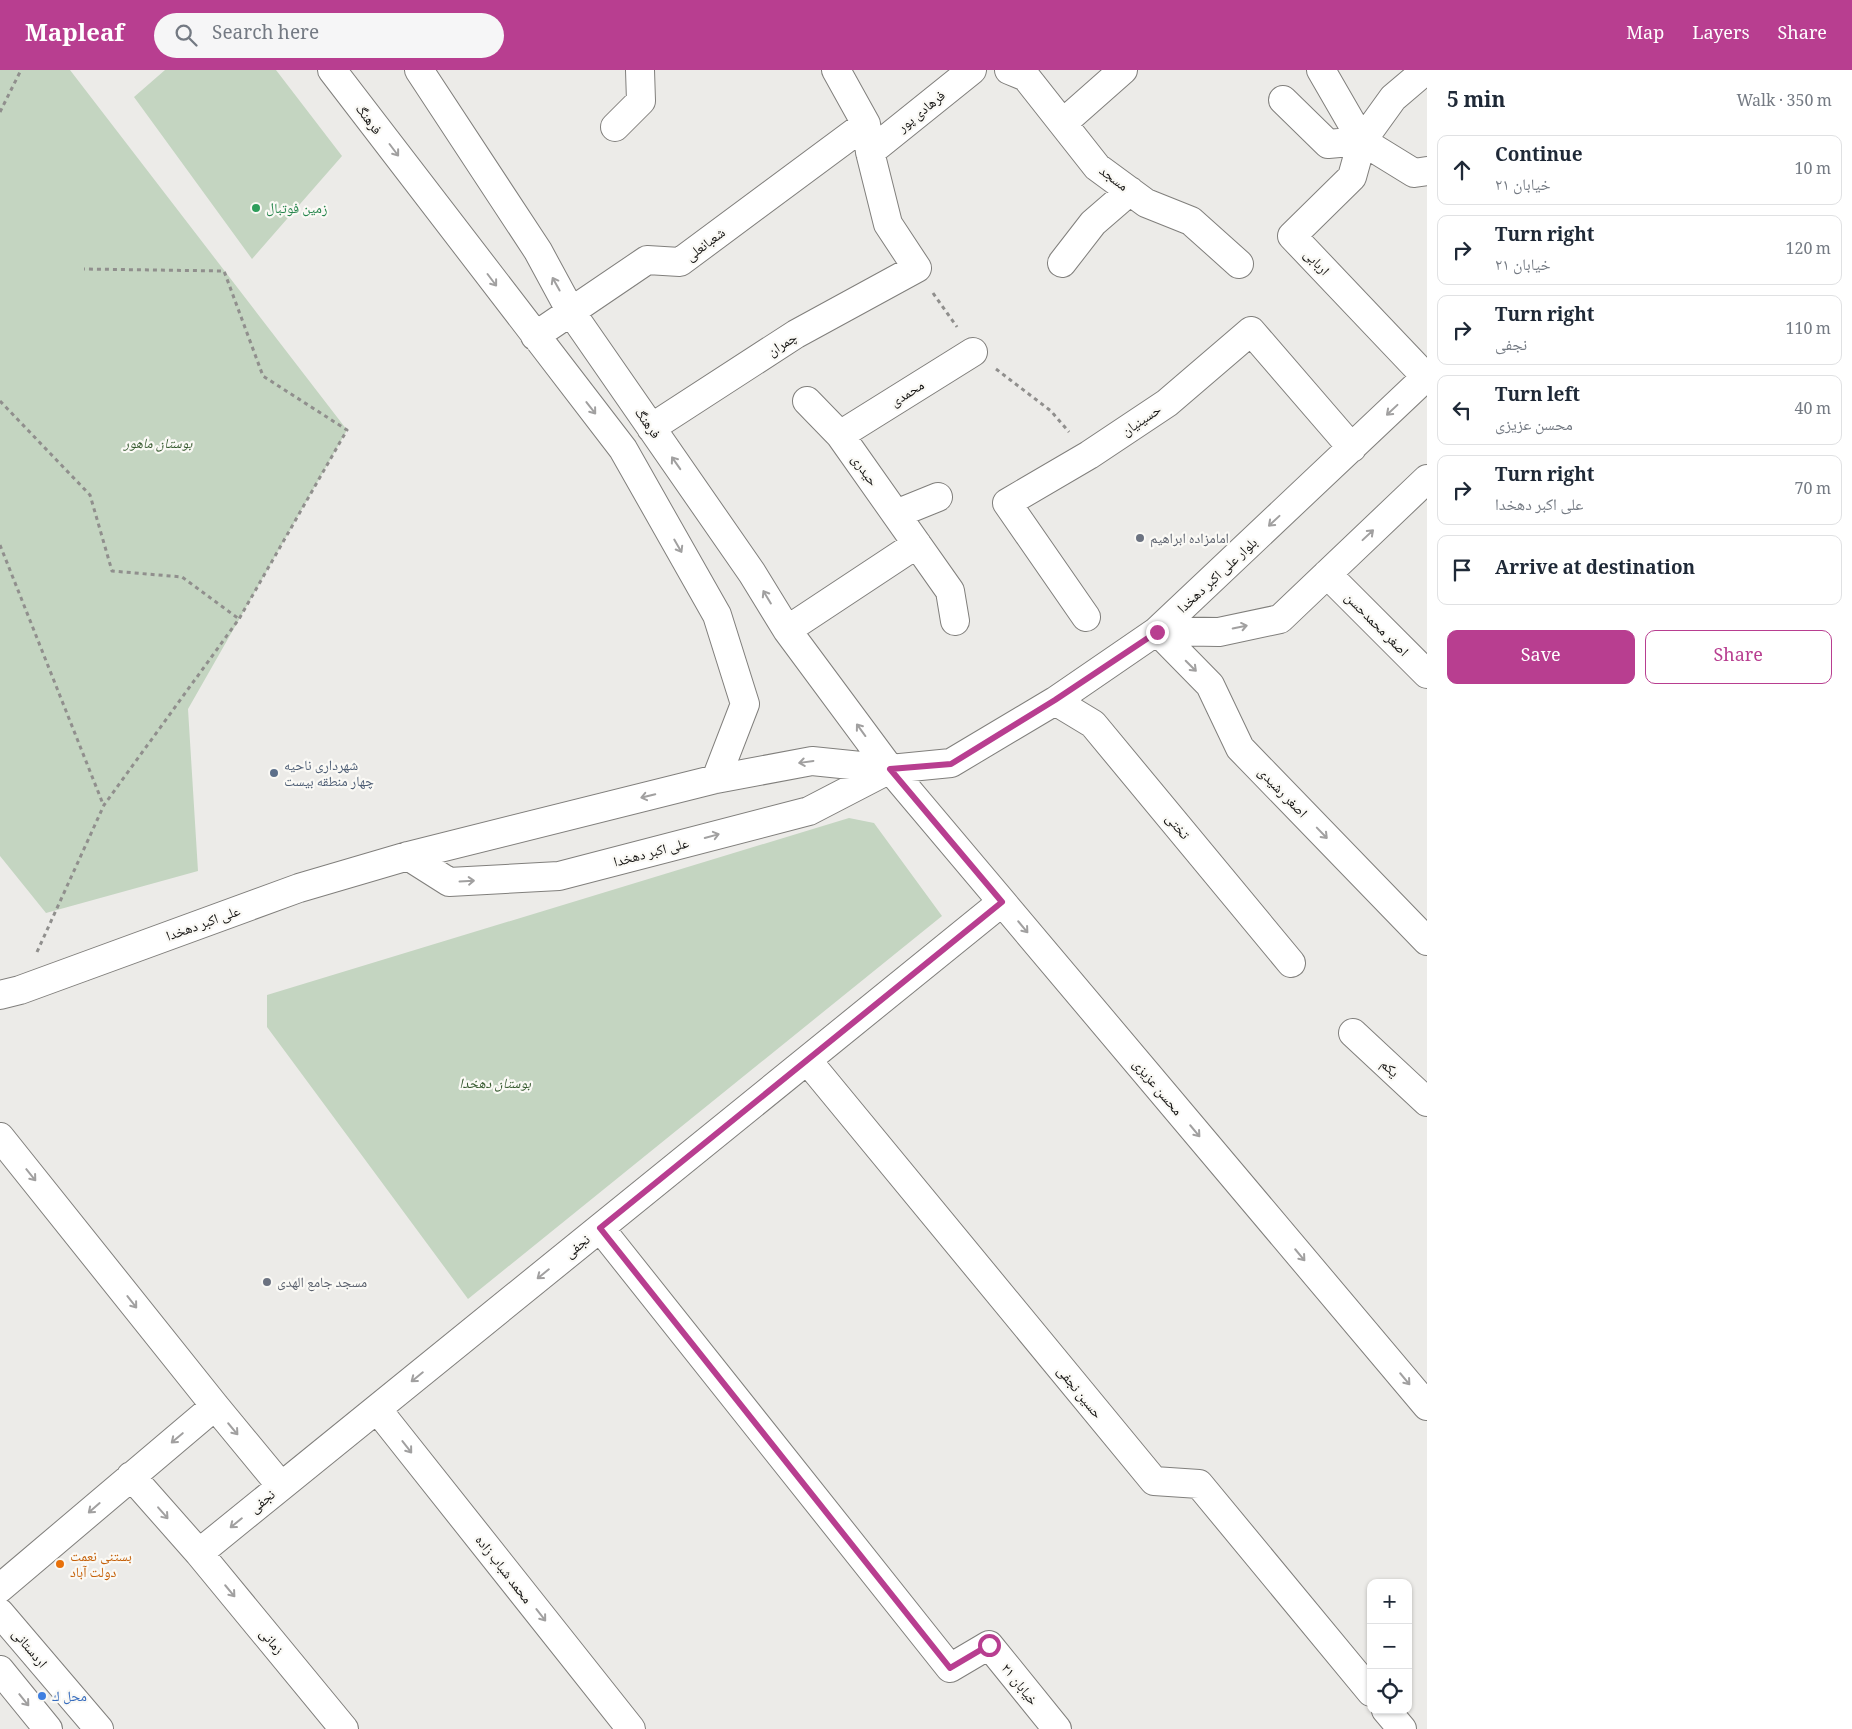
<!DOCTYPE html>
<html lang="en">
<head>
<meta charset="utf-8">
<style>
	body { margin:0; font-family:Georgia,"Noto Naskh Arabic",serif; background:#f6f6f7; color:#1f2937 }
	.controls { position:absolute; right:15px; bottom:15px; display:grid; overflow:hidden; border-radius:10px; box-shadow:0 1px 4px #0004 }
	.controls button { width:45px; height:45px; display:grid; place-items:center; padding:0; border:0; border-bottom:1px solid #e0e1e3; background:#fff; color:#1f2937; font:25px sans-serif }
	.stop { position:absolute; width:15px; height:15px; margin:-11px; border:4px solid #b83e90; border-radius:50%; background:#fff }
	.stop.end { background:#b83e90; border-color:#fff; box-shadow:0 1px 5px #0008 }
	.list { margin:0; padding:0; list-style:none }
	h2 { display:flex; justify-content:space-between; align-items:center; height:65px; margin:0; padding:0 20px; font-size:21px }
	h2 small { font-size:16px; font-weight:400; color:#747a83 }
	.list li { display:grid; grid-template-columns:32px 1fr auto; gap:15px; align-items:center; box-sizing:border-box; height:70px; margin:0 10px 10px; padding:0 10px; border:1px solid #e0e1e3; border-radius:10px }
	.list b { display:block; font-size:19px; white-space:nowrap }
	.list p { margin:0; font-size:16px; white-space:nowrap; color:#747a83 }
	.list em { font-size:16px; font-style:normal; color:#747a83 }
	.actions { display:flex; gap:10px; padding:15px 20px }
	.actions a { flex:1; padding:11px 0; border:1px solid #b83e90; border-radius:10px; text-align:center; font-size:18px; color:#b83e90 }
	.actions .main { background:#b83e90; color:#fff }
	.icon { flex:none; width:28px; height:28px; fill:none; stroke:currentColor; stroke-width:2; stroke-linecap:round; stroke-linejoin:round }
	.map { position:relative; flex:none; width:1427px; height:1659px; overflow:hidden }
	header { display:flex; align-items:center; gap:30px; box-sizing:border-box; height:70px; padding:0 25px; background:#b83e90; color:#fff }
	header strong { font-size:24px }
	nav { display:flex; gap:28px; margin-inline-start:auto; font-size:18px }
	.search { width:350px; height:45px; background:#f6f6f7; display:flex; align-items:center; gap:12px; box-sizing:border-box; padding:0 18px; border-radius:28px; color:#747a83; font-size:19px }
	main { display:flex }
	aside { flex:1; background:#fff }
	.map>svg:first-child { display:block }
</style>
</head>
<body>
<header>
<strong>Mapleaf</strong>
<div class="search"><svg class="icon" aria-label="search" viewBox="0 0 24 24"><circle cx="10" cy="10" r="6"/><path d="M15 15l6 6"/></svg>Search here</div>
<nav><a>Map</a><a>Layers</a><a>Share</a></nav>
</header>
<main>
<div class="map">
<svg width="1427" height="1659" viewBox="0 0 1427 1659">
	<rect width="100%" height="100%" fill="#ecebe8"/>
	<!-- green -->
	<path fill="#c4d5c1" d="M0 0H70L347 360 188 639 198 801 46 843 0 786Z
		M165 0H276L342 86 252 189 134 27Z
		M849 748 874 753 942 846 468 1229 267 957V925Z"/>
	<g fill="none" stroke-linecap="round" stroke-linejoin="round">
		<!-- minor casing -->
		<g stroke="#807f7c" stroke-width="30">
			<path id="minor" d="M332 0 623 379 717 545 745 634 716 709
				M419 0 538 181 571 242 752 503 787 560 890 699 1427 1336
				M1009 0 1026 7 1097 97 1146 133 1191 151 1239 194
				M1321 0 1362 71 1414 103 1427 101
				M1283 30 1328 74 1362 71
				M1063 53 1123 0
				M615 57 641 31 640 0
				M870 82 972 0
				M1062 193 1093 153 1130 121
				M535 266 647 190 680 192 866 54
				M1426 307 1292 166 1352 107 1362 71 1393 28 1426 0
				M807 331 840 365 950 521 955 551
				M651 358 796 264 917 198 888 154 870 82 866 54 836 0
				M840 365 973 282
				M896 444 938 427
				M1327 504 1427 604
				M1086 547 1007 433 1089 385 1167 333 1251 261 1352 378
				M787 560 917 474
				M1157 561 1210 615 1240 678 1427 871
				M1157 561 1219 562 1280 549 1427 409
				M1055 631 1093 654 1291 893
				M408 786 449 812 559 806 809 741 890 699
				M0 925 20 920 299 818 408 786 716 709 812 691 890 699 951 693 1055 631 1157 561 1427 306
				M1353 963 1427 1032
				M807 990 1154 1411 1199 1414 1371 1622
				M0 1067 215 1336 281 1416
				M600 1158 950 1598 989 1575 1057 1659
				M377 1339 631 1659
				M131 1406 199 1483 344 1659
				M199 1483 1002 832
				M0 1518 215 1336
				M1386 1640 1402 1659"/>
		</g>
		<!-- major casing -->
		<g stroke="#807f7c" stroke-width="30">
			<path id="major" d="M0 1543 99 1659
				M0 1600 48 1659"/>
		</g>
		<!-- path -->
		<path stroke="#908f8d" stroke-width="3" stroke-dasharray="4 4" stroke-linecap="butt" d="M0 42 21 0
			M933 223 957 257
			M996 299 1051 341 1069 362
			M0 331 90 425 112 501 182 507 239 549
			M0 475 103 734
			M37 882 104 735 239 549 347 360 263 306 224 201 84 199"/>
		<!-- minor -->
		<use href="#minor" stroke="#fff" stroke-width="28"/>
		<!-- major -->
		<use href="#major" stroke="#fff" stroke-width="28"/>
	</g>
	<!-- one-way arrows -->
	<defs><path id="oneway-shaft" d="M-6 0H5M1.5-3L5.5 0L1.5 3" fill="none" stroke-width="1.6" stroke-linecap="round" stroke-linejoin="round" transform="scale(1.25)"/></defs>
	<g stroke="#a1a0a0">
		<use href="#oneway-shaft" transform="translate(394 80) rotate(53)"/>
		<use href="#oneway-shaft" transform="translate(492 210) rotate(53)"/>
		<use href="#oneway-shaft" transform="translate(556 214) rotate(-119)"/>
		<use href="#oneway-shaft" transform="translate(591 338) rotate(52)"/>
		<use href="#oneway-shaft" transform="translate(1392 340) rotate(137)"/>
		<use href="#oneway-shaft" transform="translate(676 393) rotate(-125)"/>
		<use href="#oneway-shaft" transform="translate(1274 451) rotate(137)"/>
		<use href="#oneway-shaft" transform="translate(1368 465) rotate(-43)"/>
		<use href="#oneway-shaft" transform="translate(678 476) rotate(60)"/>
		<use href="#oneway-shaft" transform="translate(767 527) rotate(-121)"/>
		<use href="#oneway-shaft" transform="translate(1240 557) rotate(-12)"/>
		<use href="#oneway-shaft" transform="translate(1191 596) rotate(45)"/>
		<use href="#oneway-shaft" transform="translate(861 660) rotate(-126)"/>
		<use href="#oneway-shaft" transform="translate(806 692) rotate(172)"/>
		<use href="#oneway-shaft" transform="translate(648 726) rotate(166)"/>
		<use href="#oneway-shaft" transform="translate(1322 763) rotate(46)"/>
		<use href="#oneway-shaft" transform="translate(712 766) rotate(-15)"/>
		<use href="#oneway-shaft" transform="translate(467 811) rotate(-3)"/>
		<use href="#oneway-shaft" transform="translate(1023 857) rotate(50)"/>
		<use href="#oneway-shaft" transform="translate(1195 1061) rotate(50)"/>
		<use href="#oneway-shaft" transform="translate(31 1105) rotate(51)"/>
		<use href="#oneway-shaft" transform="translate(1300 1185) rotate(50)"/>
		<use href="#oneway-shaft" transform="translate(543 1204) rotate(141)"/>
		<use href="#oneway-shaft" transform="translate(132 1232) rotate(52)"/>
		<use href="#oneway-shaft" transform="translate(417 1307) rotate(141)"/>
		<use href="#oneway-shaft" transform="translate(1405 1309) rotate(50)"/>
		<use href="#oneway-shaft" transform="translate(233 1359) rotate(50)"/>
		<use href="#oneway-shaft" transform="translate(177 1368) rotate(140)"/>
		<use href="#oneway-shaft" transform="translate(407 1377) rotate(52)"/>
		<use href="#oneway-shaft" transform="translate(94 1438) rotate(139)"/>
		<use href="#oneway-shaft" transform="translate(163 1443) rotate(49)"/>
		<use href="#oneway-shaft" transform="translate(236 1453) rotate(141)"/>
		<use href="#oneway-shaft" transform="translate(230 1521) rotate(50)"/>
		<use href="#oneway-shaft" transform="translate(541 1545) rotate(52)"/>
		<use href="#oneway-shaft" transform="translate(24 1630) rotate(51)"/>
	</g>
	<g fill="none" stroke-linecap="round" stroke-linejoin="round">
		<!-- route -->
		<path stroke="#b83e90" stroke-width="6" d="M989 1575 950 1598 600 1158 1002 832 890 699 951 694 1055 630 1157 562"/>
	</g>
	<!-- markers -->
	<circle fill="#2e9e5b" stroke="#faf9f5" stroke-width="2" cx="256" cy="138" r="5"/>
	<g fill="#6b7280" stroke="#faf9f5" stroke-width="2">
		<circle cx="1140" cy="468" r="5"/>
		<circle cx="267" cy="1212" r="5"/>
	</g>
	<circle fill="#5c6f8a" stroke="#faf9f5" stroke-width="2" cx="274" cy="703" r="5"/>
	<circle fill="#e8710a" stroke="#faf9f5" stroke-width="2" cx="60" cy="1494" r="5"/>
	<circle fill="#3f7fe0" stroke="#faf9f5" stroke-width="2" cx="42" cy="1626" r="5"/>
	<g text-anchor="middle" stroke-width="4.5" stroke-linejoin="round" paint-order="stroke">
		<!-- street labels -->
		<g font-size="14" fill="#131211" stroke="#faf9f5">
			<text transform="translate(921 41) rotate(-39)" y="5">فرهادی پور</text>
			<text transform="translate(369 49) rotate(53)" y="5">فرهنگ</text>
			<text transform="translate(1114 108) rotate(37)" y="5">مسجد</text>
			<text transform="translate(705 174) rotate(-37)" y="5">شعبانعلی</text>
			<text transform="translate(1317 192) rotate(46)" y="5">اربابی</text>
			<text transform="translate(782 274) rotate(-32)" y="5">چمران</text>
			<text transform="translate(907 323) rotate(-32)" y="5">محمدی</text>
			<text transform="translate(1141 350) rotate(-34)" y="5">حسینیان</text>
			<text transform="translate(648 353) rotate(55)" y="5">فرهنگ</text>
			<text transform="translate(865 400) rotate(55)" y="5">حیدری</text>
			<text transform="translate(1217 505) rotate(-43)" y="5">بلوار علی اکبر دهخدا</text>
			<text transform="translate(1377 554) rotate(45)" y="5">اصغر محمدحسن</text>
			<text transform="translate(1283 722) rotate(46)" y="5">اصغر رشیدی</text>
			<text transform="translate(1178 756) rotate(50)" y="5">تختی</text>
			<text transform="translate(651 782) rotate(-15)" y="5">علی اکبر دهخدا</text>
			<text transform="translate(203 853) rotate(-20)" y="5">علی اکبر دهخدا</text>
			<text transform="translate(1390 998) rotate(43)" y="5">یکم</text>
			<text transform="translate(1158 1017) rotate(50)" y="5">محسن عزیزی</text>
			<text transform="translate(577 1176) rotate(-39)" y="5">نجفی</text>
			<text transform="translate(1080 1322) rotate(51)" y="5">حسین نجفی</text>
			<text transform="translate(262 1431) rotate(-39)" y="5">نجفی</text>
			<text transform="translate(504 1499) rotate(52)" y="5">محمد شباب زاده</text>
			<text transform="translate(272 1571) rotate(50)" y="5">زمانی</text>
			<text transform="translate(30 1578) rotate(50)" y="5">اردستانی</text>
			<text transform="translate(1020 1614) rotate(51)" y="5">خیابان ۲۱</text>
		</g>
		<!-- leisure labels -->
		<g font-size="14" fill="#27864d" stroke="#faf9f5" text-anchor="start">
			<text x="266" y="143">زمین فوتبال</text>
		</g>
		<!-- park labels -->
		<g font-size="14" font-style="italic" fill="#34582d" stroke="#faf9f5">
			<text x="158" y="378">بوستان ماهور</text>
			<text x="495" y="1018">بوستان دهخدا</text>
		</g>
		<!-- worship labels -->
		<g font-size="14" fill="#5b616d" stroke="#faf9f5" text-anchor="start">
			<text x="1150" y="473">امامزاده ابراهیم</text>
			<text x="277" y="1217">مسجد جامع الهدی</text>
		</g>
		<!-- service labels -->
		<g font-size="14" fill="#4e5e75" stroke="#faf9f5" text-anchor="start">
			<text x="284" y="700">شهرداری ناحیه<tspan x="284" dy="16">چهار منطقه بیست</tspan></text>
		</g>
		<!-- food labels -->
		<g font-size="14" fill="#c56008" stroke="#faf9f5" text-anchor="start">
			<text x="70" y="1491">بستنی نعمت<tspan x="70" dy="16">دولت آباد</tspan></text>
		</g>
		<!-- shop labels -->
		<g font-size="14" fill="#366cbe" stroke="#faf9f5" text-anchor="start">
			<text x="52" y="1631">محل ك</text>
		</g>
	</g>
</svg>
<div class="controls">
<button>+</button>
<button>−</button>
<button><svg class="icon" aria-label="locate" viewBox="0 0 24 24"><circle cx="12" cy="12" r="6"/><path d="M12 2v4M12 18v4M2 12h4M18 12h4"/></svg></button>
</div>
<div class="stop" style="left:989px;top:1575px"></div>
<div class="stop end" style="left:1157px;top:562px"></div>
</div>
<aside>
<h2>5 min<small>Walk · 350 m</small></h2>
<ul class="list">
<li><svg class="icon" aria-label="ahead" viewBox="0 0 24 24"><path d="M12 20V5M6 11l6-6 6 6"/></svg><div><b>Continue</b><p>خیابان ۲۱</p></div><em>10 m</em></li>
<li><svg class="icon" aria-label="right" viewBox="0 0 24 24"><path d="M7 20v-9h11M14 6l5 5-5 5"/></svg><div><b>Turn right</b><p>خیابان ۲۱</p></div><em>120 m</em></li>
<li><svg class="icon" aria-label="right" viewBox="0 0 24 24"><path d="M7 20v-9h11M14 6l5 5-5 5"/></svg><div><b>Turn right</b><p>نجفی</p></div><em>110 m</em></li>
<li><svg class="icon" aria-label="left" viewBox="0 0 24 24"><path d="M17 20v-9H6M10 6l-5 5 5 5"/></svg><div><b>Turn left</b><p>محسن عزیزی</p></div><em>40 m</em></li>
<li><svg class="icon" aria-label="right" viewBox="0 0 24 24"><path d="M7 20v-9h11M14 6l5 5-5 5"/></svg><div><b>Turn right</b><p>علی اکبر دهخدا</p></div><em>70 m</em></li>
<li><svg class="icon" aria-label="arrive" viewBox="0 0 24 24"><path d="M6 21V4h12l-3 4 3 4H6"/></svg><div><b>Arrive at destination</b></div></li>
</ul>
<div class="actions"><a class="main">Save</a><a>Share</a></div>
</aside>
</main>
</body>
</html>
